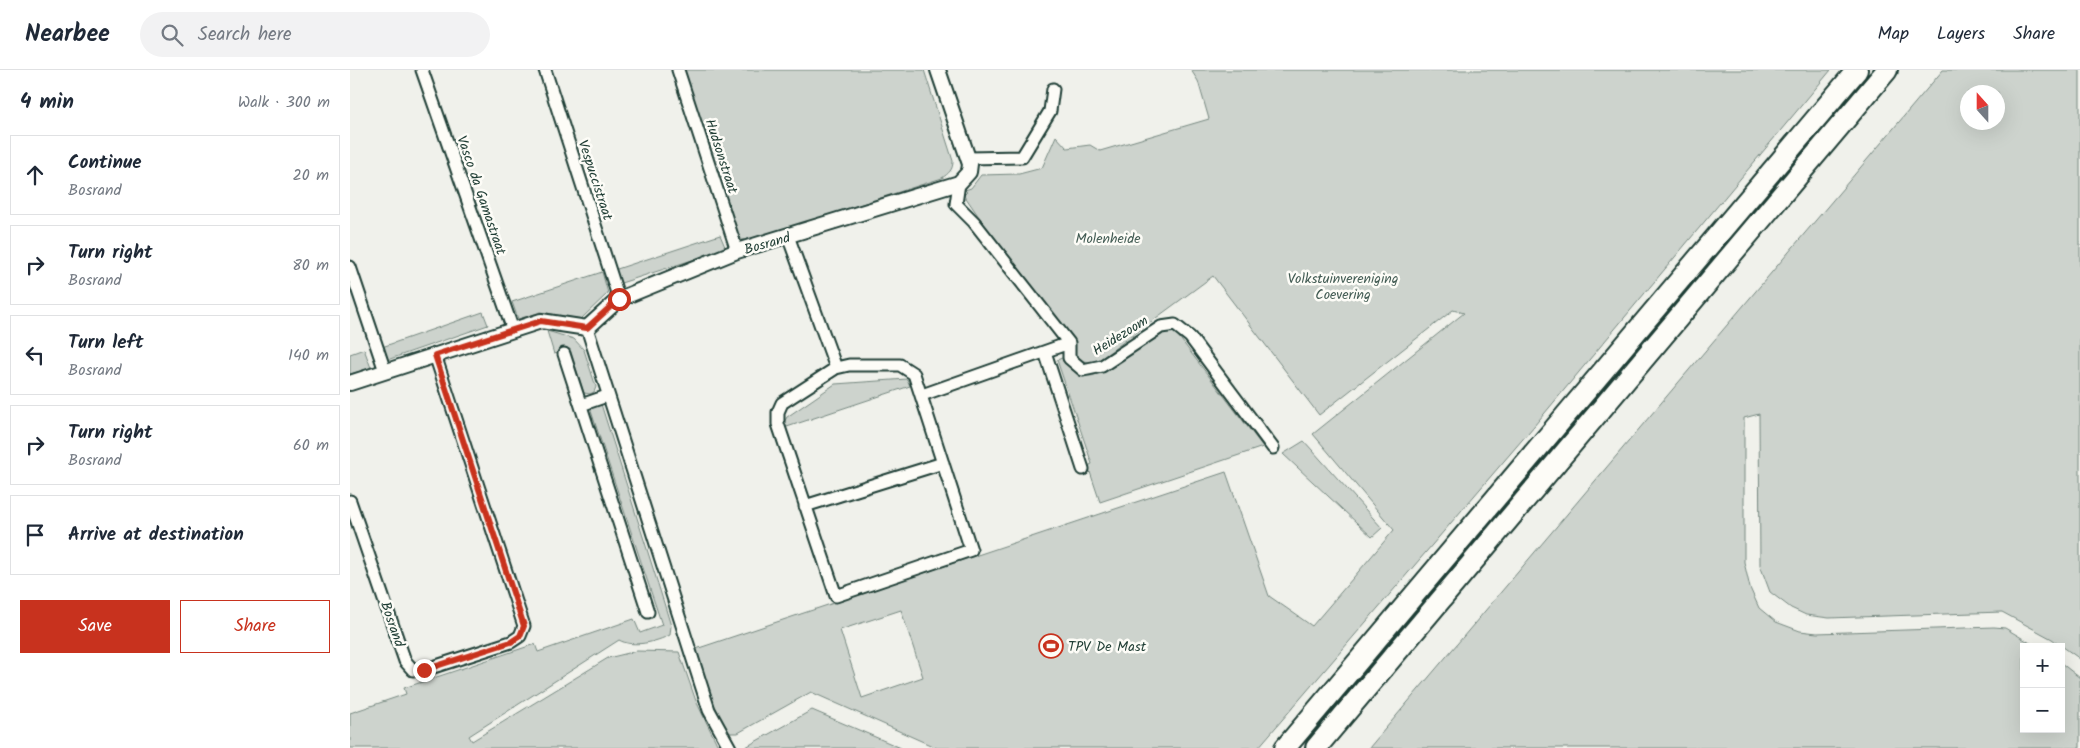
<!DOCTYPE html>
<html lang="en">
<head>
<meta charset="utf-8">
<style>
	body { margin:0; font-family:Kalam,sans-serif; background:#f2f2f3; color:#1f2937 }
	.controls { position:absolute; right:15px; bottom:15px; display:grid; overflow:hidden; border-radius:0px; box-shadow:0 5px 20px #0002 }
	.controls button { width:45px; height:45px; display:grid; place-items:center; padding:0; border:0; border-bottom:1px solid #e0e1e3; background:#fff; color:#1f2937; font:25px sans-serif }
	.compass { position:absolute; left:1610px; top:15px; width:45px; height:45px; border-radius:50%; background:#fff; box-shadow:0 5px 20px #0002; rotate:339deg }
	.stop { position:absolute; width:15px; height:15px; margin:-11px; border:4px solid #c8321e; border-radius:50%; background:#fff }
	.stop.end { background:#c8321e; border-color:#fff; box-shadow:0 1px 5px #0008 }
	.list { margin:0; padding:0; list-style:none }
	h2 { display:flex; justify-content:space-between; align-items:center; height:65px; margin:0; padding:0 20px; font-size:21px }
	h2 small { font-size:16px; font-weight:400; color:#747a83 }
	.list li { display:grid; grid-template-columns:32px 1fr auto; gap:15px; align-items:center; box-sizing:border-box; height:80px; margin:0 10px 10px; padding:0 10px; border:1px solid #e0e1e3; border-radius:0px }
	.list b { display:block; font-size:19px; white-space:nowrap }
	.list p { margin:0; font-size:16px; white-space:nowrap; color:#747a83 }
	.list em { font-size:16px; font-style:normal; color:#747a83 }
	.actions { display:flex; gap:10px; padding:15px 20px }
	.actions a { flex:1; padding:11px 0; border:1px solid #c8321e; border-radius:0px; text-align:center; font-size:18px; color:#c8321e }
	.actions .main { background:#c8321e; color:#fff }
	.icon { flex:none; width:28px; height:28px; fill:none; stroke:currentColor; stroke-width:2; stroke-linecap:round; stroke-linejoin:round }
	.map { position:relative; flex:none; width:1730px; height:678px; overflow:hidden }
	header { display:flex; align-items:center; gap:30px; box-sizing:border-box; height:70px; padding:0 25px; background:#fff; border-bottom:1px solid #e0e1e3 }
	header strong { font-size:24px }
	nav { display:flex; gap:28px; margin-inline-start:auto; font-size:18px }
	.search { width:350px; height:45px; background:#f2f2f3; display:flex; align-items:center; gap:12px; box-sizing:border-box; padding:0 18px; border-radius:28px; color:#747a83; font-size:19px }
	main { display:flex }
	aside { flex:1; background:#fff }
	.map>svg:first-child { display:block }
</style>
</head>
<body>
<header>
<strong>Nearbee</strong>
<div class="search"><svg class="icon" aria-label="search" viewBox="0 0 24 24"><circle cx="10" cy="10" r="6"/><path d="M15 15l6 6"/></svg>Search here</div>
<nav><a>Map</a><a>Layers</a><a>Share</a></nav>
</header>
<main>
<aside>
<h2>4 min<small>Walk · 300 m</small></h2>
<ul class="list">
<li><svg class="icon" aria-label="ahead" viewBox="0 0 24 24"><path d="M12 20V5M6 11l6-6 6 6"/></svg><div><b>Continue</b><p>Bosrand</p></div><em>20 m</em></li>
<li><svg class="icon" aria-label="right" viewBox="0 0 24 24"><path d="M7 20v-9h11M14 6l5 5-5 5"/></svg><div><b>Turn right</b><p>Bosrand</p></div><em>80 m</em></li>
<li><svg class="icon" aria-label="left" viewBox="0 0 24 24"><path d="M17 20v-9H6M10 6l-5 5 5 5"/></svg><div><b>Turn left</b><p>Bosrand</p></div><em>140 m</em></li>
<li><svg class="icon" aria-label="right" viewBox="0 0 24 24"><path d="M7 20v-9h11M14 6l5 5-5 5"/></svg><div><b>Turn right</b><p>Bosrand</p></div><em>60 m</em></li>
<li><svg class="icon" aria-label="arrive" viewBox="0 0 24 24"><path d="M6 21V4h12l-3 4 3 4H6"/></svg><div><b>Arrive at destination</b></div></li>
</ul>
<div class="actions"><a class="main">Save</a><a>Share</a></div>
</aside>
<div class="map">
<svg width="1730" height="678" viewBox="0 0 1730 678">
	<rect width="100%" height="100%" fill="#f0f1eb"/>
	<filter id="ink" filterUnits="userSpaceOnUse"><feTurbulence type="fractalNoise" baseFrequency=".02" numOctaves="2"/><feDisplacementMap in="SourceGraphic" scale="10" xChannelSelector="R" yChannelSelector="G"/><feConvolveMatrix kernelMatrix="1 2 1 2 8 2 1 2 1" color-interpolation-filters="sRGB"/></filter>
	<g filter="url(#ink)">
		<!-- green -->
		<path fill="#cdd3cd" stroke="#768880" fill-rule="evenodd" d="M334 0H574L603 91C603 100 599 103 592 108L398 171 388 168Z
			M841 0H1481L1184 356 908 678H587L461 622 388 663H378L363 632 346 579 876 402 919 526 962 556 1044 460 963 364 1114 243 1103 240 969 345 863 206 745 293 733 291 721 281 614 125 617 122 615 120 621 118 631 105 669 104 692 98 706 66 717 78 740 75 750 81 859 49 848 11ZM551 540 573 607 512 628 490 560Z
			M1593 0H1730V589L1702 569 1652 542 1479 548 1456 545 1441 538 1420 522 1417 514 1410 495 1409 344 1394 348V492L1400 518 1409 538 1426 552 1450 561 1467 563 1644 557 1655 558 1687 577H1674V659H1711V593L1730 608V678H1019ZM1648 22V52H1618V22Z
			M370 165 376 179 268 214 264 200Z
			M252 202 258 223 231 249 191 242 168 249 162 232Z
			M133 242 138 255 37 290 32 277Z
			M816 258 825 262 913 377 750 432 738 396 742 394 707 290 712 288C718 298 728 306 740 306 753 306 802 267 816 258Z
			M197 261 224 269 234 280 246 317 244 322 240 324 234 323 220 279 204 284Z
			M14 279 21 298 0 304V284Z
			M557 309 560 316 434 358 433 354 437 347 485 314Z
			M251 334 314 533 321 556 320 565C306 572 283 578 269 570L119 666 122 671 258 588 287 581 329 582 346 631 369 678H0V643L56 624 54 618 185 574 188 582 284 549 290 563 312 555 241 341 243 335Z
			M954 371 1032 458 1022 467 933 384Z
			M462 640 551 678H394Z"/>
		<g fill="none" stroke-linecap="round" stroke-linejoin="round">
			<!-- minor casing -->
			<g stroke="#1f3d34" stroke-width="15">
				<path id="minor" d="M72 0 163 260
					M195 0 269 229
					M328 0 387 181
					M619 88 672 87 700 41 703 19
					M609 113 606 134 624 152 719 273
					M438 166 486 298
					M0 197 35 301
					M237 258 359 640 380 678
					M695 282 733 399
					M214 284 298 542
					M499 295H550L564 304 621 480 486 526 428 354V342L432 333 486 298Z
					M572 325 719 273V288L733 300 752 296 811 257 825 255 840 267 923 378
					M231 335 257 326
					M0 431 55 591 63 600H74L161 572 170 566 174 556 85 285
					M455 436 593 393"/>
			</g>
			<!-- tertiary casing -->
			<g stroke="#1f3d34" stroke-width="18">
				<path id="tertiary" d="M0 313 191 251 237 258 269 229 387 181 609 113 619 102 620 94 588 0"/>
			</g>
			<!-- motorway casing -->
			<g stroke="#1f3d34" stroke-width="24">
				<path id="motorway" d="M935 678 1507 0
					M966 678 1537 0"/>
			</g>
			<!-- minor -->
			<use href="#minor" stroke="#fdfcf7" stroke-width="11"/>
			<!-- tertiary -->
			<use href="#tertiary" stroke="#fdfcf7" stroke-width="14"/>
			<!-- motorway -->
			<use href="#motorway" stroke="#fdfcf7" stroke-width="20"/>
		</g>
	</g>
	<g fill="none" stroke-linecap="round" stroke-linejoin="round" filter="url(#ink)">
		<!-- route -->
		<path stroke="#c8321e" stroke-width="6" d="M74 600 161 572 170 566 174 556 85 285 191 251 237 258 269 229"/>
	</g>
	<!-- icons -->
	<defs>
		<g id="stadium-ring" transform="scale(1.25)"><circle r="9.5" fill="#fdfcf7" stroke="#c8321e" stroke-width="1.5"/><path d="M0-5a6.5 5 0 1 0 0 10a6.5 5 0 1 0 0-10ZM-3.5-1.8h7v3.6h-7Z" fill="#c8321e"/></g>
	</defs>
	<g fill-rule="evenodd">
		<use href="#stadium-ring" x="701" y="576"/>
	</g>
	<g text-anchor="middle" stroke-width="5" stroke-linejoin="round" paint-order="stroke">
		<!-- street labels -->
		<g font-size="14" fill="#1f3d34" stroke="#fdfcf7">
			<text transform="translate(372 86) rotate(72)" y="5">Hudsonstraat</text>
			<text transform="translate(246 110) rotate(72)" y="5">Vespuccistraat</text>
			<text transform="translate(132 125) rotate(71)" y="5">Vasco da Gamastraat</text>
			<text transform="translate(417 173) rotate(-16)" y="5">Bosrand</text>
			<text transform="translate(770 265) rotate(-32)" y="5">Heidezoom</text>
			<text transform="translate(43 554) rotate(71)" y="5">Bosrand</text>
		</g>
		<!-- park labels -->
		<g font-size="14" fill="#425b53" stroke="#fdfcf7">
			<text x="758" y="173">Molenheide</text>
			<text x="993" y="213">Volkstuinvereniging<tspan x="993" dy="16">Coevering</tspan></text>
		</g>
		<!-- poi labels -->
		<g font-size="14" fill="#1f3d34" stroke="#fdfcf7" text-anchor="start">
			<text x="718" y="581">TPV De Mast</text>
		</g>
	</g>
</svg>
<div class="controls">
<button>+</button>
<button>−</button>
</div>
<svg class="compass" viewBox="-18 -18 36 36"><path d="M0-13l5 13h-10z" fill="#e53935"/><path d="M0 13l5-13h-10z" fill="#747a83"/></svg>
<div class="stop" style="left:269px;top:229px"></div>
<div class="stop end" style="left:74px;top:600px"></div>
</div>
</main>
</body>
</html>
